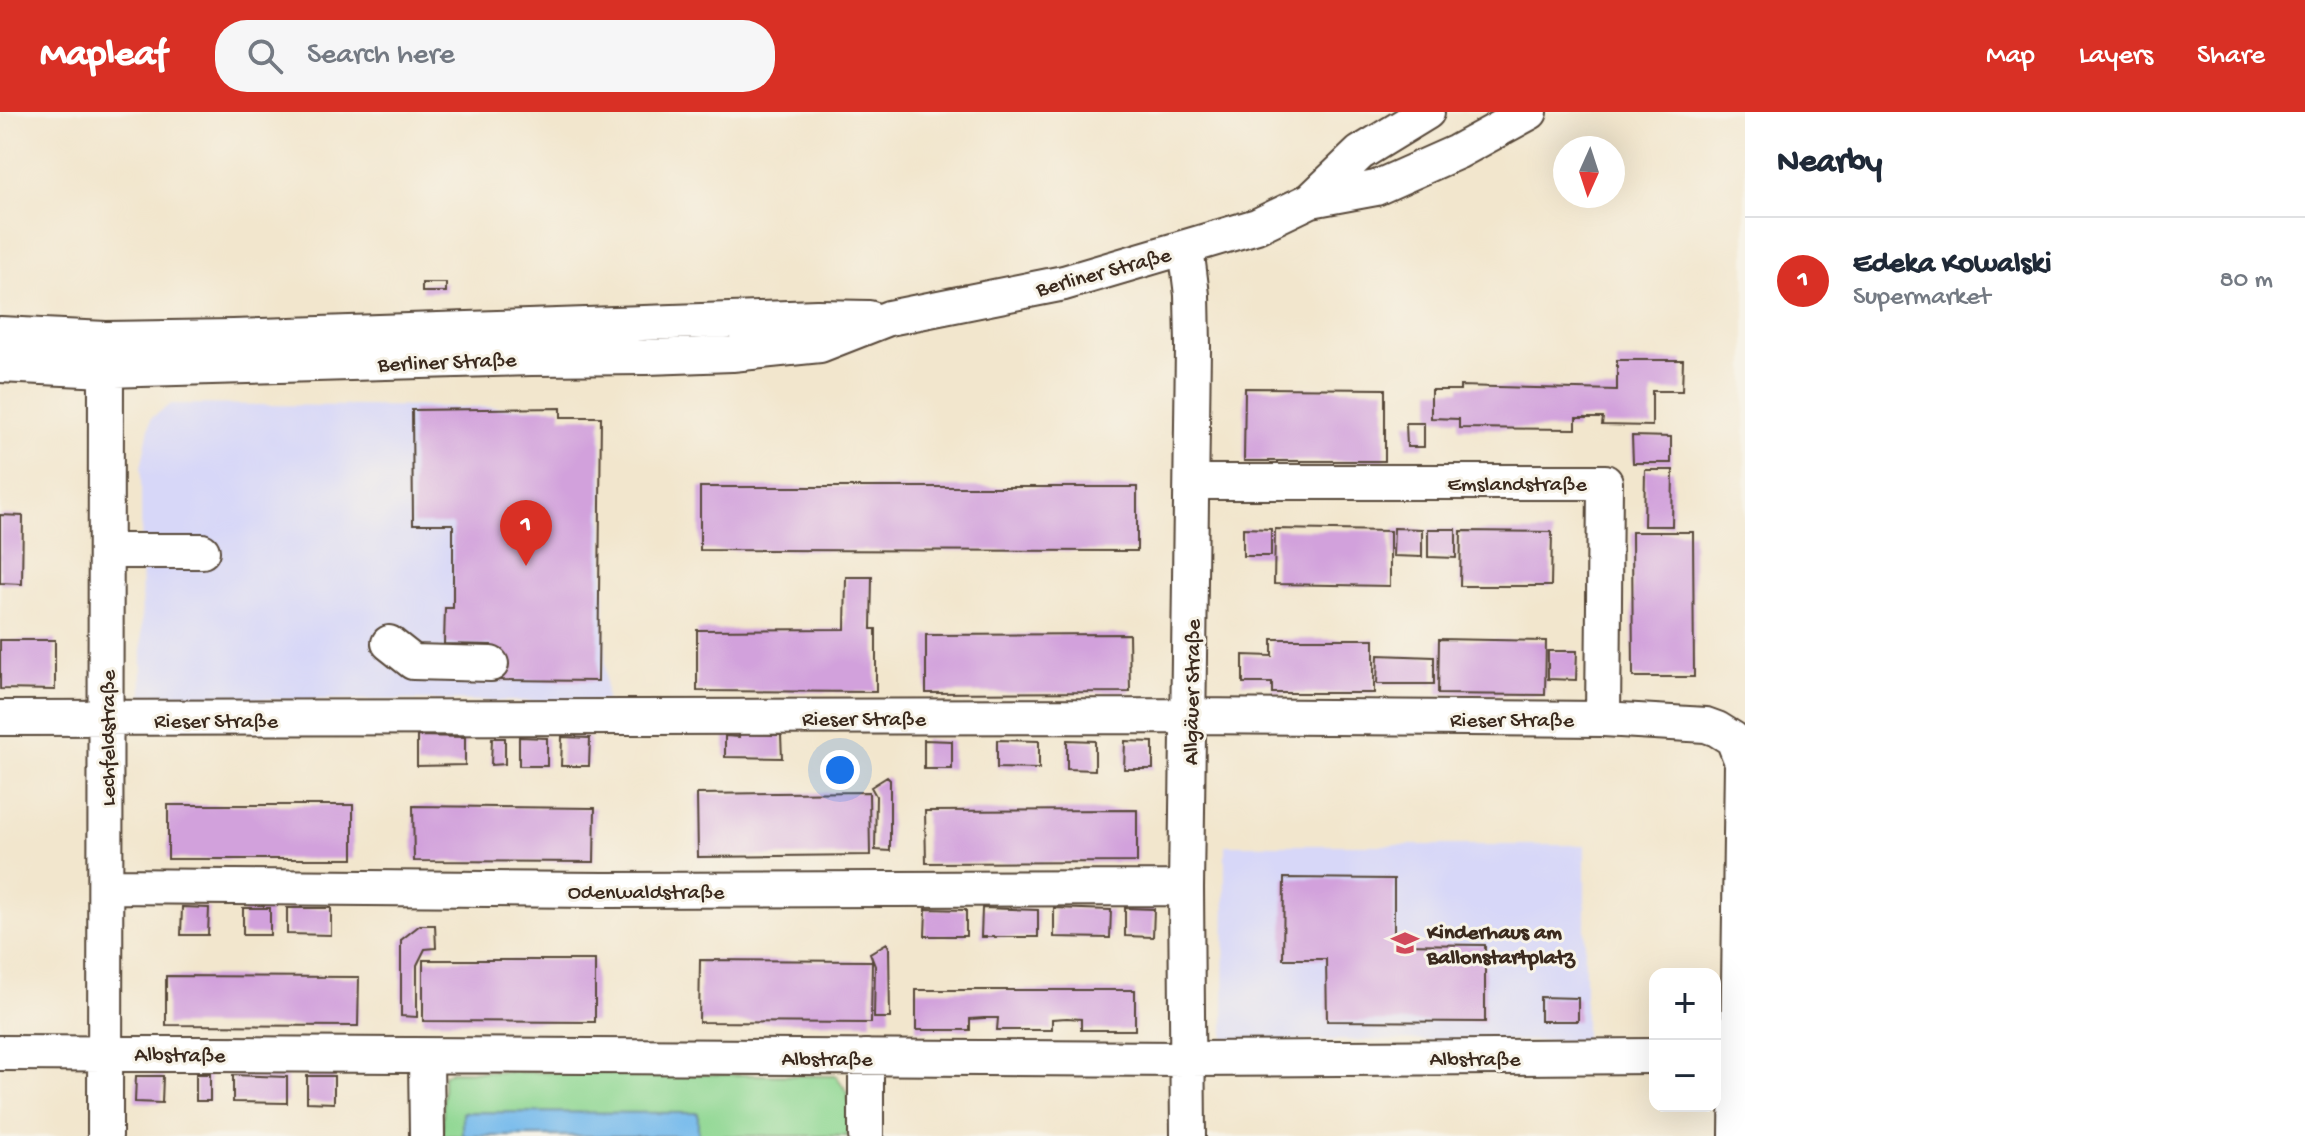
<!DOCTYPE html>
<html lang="en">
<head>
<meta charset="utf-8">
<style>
	body { margin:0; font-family:"Gochi Hand",sans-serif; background:#f6f6f7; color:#1f2937 }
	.controls { position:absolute; right:24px; bottom:24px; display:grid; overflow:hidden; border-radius:16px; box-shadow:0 8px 32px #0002 }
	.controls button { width:72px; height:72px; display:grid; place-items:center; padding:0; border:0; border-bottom:2px solid #e0e1e3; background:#fff; color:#1f2937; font:40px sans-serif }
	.compass { position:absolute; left:1553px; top:24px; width:72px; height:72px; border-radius:50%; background:#fff; box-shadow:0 8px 32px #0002; rotate:183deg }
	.you { position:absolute; left:840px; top:658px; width:28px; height:28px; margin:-20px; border:6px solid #fff; border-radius:50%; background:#1a73e8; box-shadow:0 0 0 12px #1a73e833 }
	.badge { display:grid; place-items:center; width:52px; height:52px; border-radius:50%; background:#d93025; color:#fff; font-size:26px; font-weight:700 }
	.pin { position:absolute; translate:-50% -66px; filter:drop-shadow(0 2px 4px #0008) }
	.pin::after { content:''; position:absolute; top:42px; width:28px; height:24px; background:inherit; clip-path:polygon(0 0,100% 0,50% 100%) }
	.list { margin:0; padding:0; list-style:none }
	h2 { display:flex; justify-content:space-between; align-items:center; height:104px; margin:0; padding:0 32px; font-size:34px }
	h2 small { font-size:26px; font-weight:400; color:#747a83 }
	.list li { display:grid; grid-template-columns:52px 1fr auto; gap:24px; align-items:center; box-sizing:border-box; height:128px; padding:0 32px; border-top:2px solid #e0e1e3 }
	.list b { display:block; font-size:30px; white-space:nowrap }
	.list p { margin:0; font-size:26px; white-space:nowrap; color:#747a83 }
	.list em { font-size:26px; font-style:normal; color:#747a83 }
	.icon { flex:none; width:44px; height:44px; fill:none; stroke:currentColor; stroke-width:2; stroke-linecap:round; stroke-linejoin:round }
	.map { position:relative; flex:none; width:1745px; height:1024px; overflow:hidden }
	header { display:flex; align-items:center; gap:48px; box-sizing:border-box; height:112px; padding:0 40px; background:#d93025; color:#fff }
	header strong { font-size:38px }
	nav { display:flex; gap:44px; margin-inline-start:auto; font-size:28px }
	.search { width:560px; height:72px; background:#f6f6f7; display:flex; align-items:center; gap:20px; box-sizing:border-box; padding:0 28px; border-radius:32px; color:#747a83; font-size:30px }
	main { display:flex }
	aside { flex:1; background:#fff }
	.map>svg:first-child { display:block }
</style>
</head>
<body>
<header>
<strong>Mapleaf</strong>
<div class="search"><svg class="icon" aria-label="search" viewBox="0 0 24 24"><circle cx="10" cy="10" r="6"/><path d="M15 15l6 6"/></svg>Search here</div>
<nav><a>Map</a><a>Layers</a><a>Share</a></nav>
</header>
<main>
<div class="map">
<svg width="1745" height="1024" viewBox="0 0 1745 1024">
	<rect width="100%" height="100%" fill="#f7f3e8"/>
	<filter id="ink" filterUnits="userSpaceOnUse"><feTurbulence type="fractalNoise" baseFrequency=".0125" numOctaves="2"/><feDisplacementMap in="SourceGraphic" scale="16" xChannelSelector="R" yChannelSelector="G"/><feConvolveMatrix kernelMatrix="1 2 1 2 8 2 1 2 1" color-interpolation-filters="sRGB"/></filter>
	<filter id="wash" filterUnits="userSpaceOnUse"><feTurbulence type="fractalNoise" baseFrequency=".006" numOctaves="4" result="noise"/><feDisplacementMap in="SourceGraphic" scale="32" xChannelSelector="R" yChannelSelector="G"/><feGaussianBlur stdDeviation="1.8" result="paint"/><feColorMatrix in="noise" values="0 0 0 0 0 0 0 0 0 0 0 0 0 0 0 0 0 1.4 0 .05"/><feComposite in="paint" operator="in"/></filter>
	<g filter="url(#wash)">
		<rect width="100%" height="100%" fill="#f2e6cd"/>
		<!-- built -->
		<path fill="#d7d7f8" d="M171 292 561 296V305H601L606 590 142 586 141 356 151 306Z
			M1225 733H1585V929L1224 928Z"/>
		<!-- green -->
		<path fill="#8ed792" stroke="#648058" stroke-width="2" d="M451 959 836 964 848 981V1024H443V964Z"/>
		<!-- water -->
		<path fill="#75baec" stroke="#587285" stroke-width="2" d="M463 1000 698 1001V1024H463Z"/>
		<g id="blocks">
			<!-- building -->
			<path fill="#d2a1dc" d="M422 171H446V180H422Z
				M1617 248H1683L1682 279H1652V314L1602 313 1603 306H1576V317L1459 316V307L1431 306V278H1460V274L1617 278Z
				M1245 276 1385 277V349H1244Z
				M561 296V305H601L598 569 491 568V533L444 532 445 496H453V412H413L412 298Z
				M1406 311H1424V335H1407Z
				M1632 324 1671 325V351H1633Z
				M1645 358H1673L1672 414H1644Z
				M700 375H1137V439L700 438Z
				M0 403 23 404 22 472 0 471Z
				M1243 416 1271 417V444H1243Z
				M1394 416 1422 417V445L1393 444Z
				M1275 417 1390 419V474L1274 472Z
				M1428 417H1456V446L1428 445Z
				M1461 419 1552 420 1551 474H1460Z
				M1632 420H1693L1694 565H1633Z
				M846 465H872L871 517H876V580L697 579V518L845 517Z
				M1129 522 1130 580 926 581V523Z
				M1272 527H1374V581H1272V571H1243V543L1272 544Z
				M1439 527 1546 529 1545 583 1438 582Z
				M0 528H55V578L0 577Z
				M1548 539H1577L1576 568 1548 567Z
				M1378 543 1434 545V572H1377Z
				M739 622 781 623 782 646 725 645V624L739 625Z
				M417 624 465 625V653L417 654Z
				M519 625 547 626V654H519Z
				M562 625 590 626 589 654H561Z
				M492 626H505V652L491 653Z
				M924 628 952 629V657H924Z
				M997 628 1039 629V657L997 656Z
				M1067 628 1095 629V658L1067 657Z
				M1125 629 1153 630V657H1124Z
				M887 665 890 668V739L875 738 876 684 871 675Z
				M869 680 870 743 698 745 697 682Z
				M168 693H353V747H168Z
				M413 694 595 696 594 750 414 749Z
				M1137 698V750L926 751 925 699Z
				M1284 766 1394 767V832L1485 833V910L1327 909 1326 847H1283Z
				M182 795 209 796 208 823H181Z
				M243 796H270V823H243Z
				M287 796H331V823L287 822Z
				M982 796 1038 798V825H981Z
				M1054 796 1111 798 1110 826 1054 825Z
				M1125 796 1154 797 1153 825 1125 824Z
				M926 797 966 798V824H925Z
				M420 813H435L436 836 425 837 417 853V905L401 904V828Z
				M887 831 889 836 890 906H874L875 854 870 841Z
				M423 848H595V910L423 909Z
				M700 848 872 849 871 911 699 910Z
				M166 864 359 865 358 914 166 913Z
				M916 878H1135V918H1081V907L1067 906 1052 907V918H997L998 906H984L970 907V918H916Z
				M1540 885 1578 886V909H1540Z
				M196 962H210V989H196Z
				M233 963 287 965V991L233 990Z
				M136 964H163L162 991 135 990Z
				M307 964H334V991L307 990Z"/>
		</g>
	</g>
	<g filter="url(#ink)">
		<use href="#blocks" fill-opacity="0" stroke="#564638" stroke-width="2"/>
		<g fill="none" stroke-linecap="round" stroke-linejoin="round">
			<!-- minor casing -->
			<g stroke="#564638" stroke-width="38">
				<path id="minor" d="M1311 88 1360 41 1427 0
					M1186 135 1192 183 1193 235 1186 776 1188 1024
					M0 222 106 227 233 225 817 205 869 206
					M0 253 106 258 531 246 647 245 732 242 820 233 889 206 1064 171 1257 114 1311 88 1376 76 1457 40 1530 0
					M1192 370H1605L1603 607
					M107 439H202
					M389 531 413 550 491 552
					M0 606 1189 604 1603 607 1706 613 1717 617 1733 627 1742 650 1737 1024
					M106 774 605 778 1186 776
					M0 941 1187 947 1655 944
					M426 945 427 1024
					M866 945V1024
					M105 1024 106 236"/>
			</g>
			<!-- minor -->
			<use href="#minor" stroke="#fff" stroke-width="34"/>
		</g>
	</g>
	<!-- icons -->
	<defs>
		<g id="school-bare" transform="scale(2.16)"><path d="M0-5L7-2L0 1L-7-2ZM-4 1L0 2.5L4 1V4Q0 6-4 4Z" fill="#d1495b" stroke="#f7f3e8" stroke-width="2.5" paint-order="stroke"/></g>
	</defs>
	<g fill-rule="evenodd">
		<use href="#school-bare" x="1405" y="831"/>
	</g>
	<g text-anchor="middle" stroke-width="6" stroke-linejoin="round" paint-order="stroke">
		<!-- street labels -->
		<g font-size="22" fill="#3b2a1e" stroke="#f7f3e8">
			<text transform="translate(1103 158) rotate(-15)" y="8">Berliner Straße</text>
			<text transform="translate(447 248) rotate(-2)" y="8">Berliner Straße</text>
			<text x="1517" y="378">Emslandstraße</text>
			<text transform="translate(1190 580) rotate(-89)" y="8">Allgäuer Straße</text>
			<text x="864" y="613">Rieser Straße</text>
			<text x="1512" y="614">Rieser Straße</text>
			<text x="216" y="615">Rieser Straße</text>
			<text transform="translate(106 626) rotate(-90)" y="8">Lechfeldstraße</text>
			<text x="646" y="786">Odenwaldstraße</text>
			<text transform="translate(180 941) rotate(1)" y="8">Albstraße</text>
			<text x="827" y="953">Albstraße</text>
			<text x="1475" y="953">Albstraße</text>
		</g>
		<!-- poi labels -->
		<g font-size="22" font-weight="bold" fill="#3b2a1e" stroke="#f7f3e8" text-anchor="start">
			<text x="1427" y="826">Kinderhaus am<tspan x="1427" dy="25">Ballonstartplatz</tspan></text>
		</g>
	</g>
</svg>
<div class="controls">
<button>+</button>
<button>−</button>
</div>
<svg class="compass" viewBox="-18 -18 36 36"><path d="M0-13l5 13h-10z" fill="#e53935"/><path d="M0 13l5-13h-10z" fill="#747a83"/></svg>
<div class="you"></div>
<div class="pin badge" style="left:526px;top:454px">1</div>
</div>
<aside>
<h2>Nearby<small></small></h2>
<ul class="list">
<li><span class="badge">1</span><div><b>Edeka Kowalski</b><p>Supermarket</p></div><em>80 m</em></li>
</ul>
</aside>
</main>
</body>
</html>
